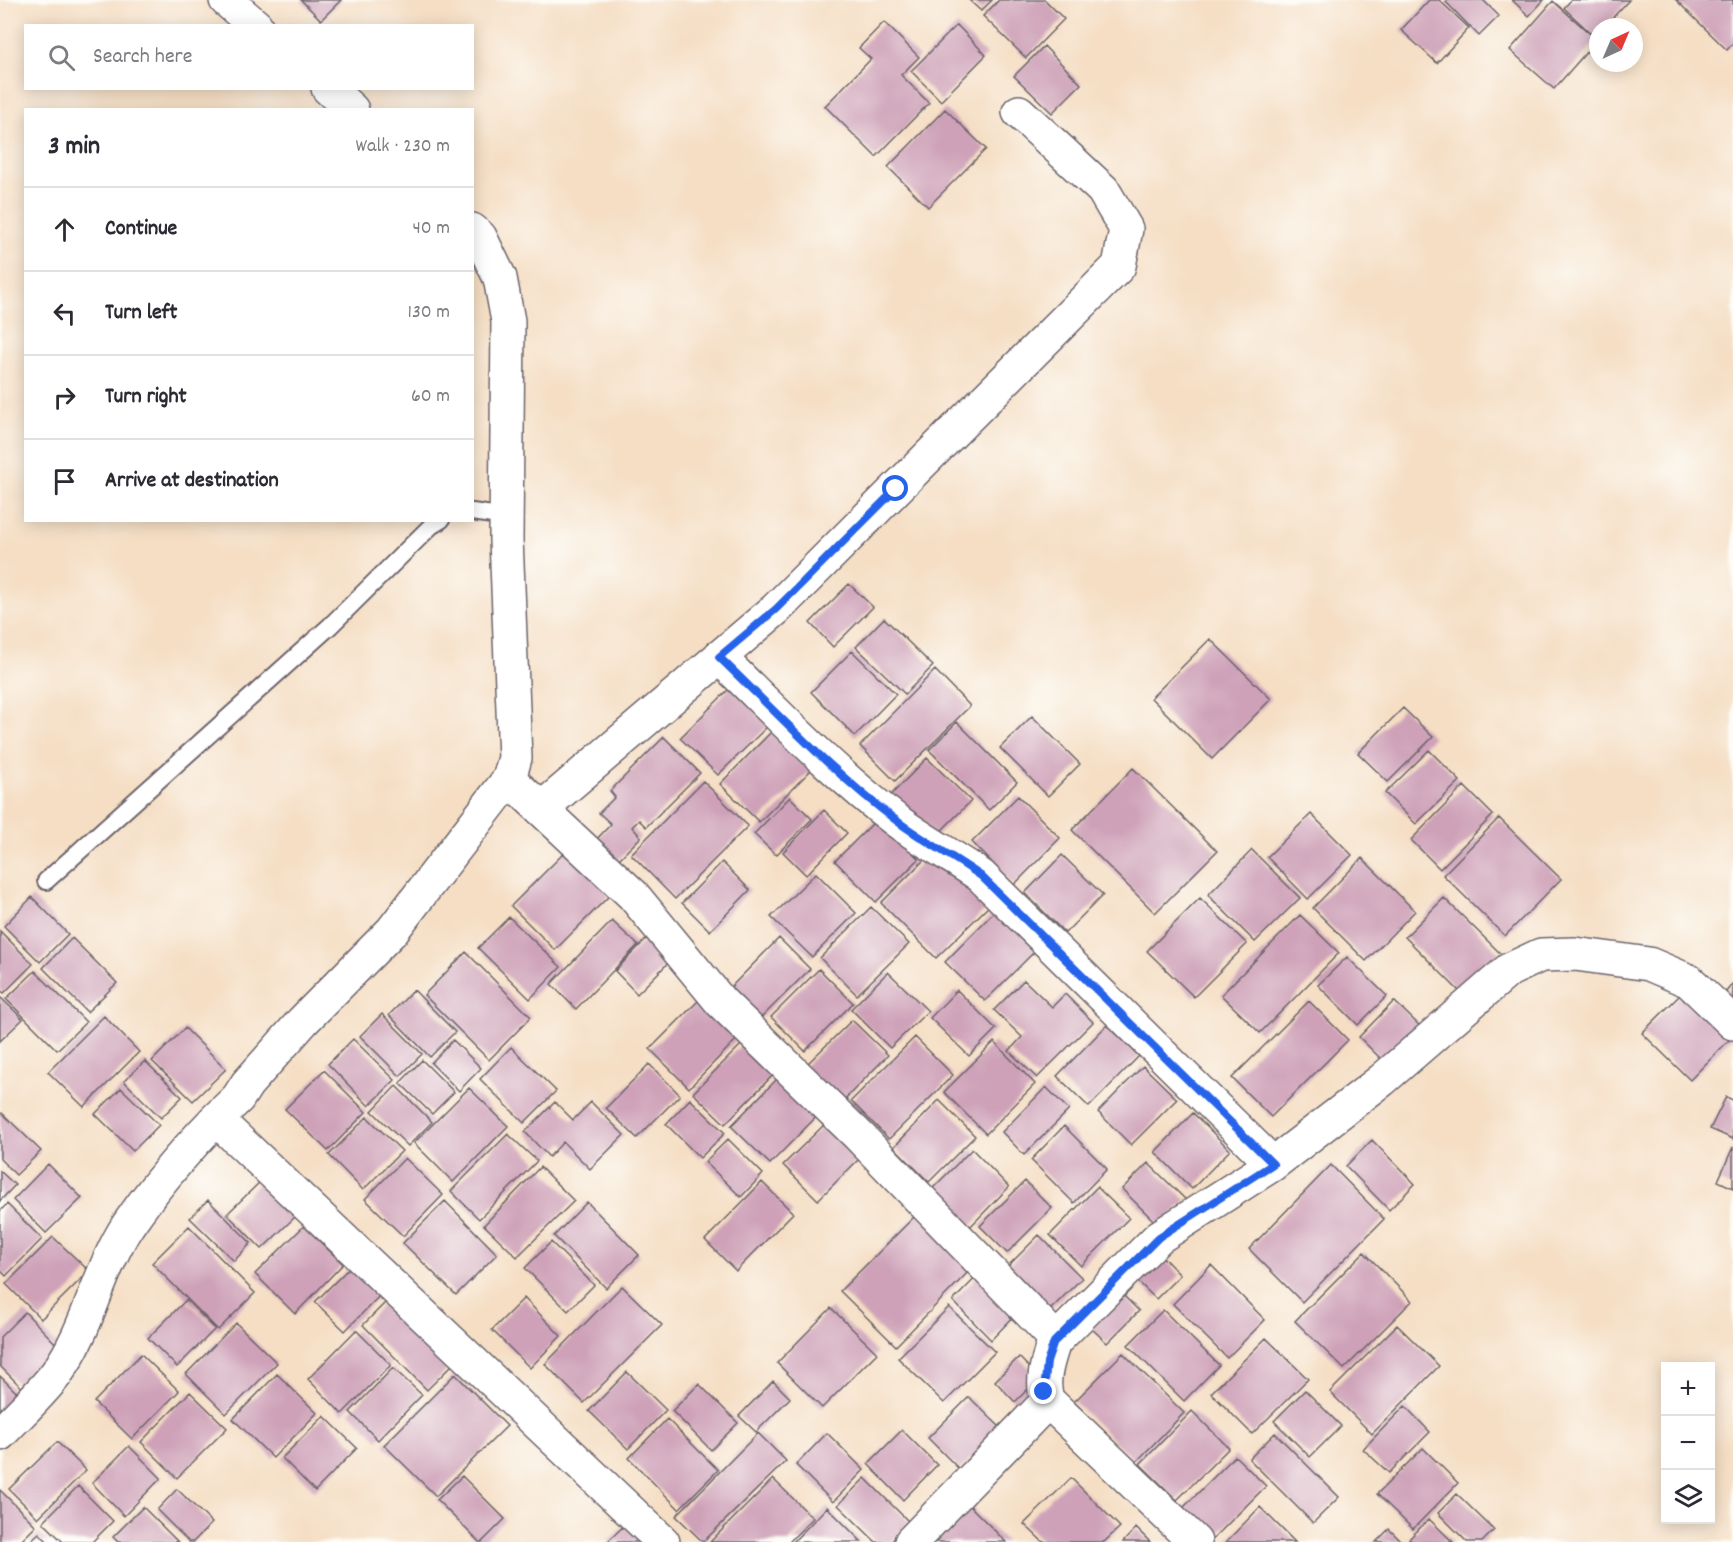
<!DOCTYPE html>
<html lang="en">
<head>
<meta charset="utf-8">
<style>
	body { margin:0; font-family:Dekko,sans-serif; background:#f7f7f7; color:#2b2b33 }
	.controls { position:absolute; right:18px; bottom:18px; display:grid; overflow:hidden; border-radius:0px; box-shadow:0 3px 15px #0003 }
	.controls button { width:54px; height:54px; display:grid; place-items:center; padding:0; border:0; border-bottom:2px solid #e1e1e2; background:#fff; color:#2b2b33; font:30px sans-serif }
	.compass { position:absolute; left:1589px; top:18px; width:54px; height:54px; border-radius:50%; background:#fff; box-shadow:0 3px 15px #0003; rotate:44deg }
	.stop { position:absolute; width:18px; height:18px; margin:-14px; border:4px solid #2563eb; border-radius:50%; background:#fff }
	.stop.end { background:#2563eb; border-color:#fff; box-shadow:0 2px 6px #0008 }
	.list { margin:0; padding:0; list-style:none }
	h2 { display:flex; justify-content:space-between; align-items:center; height:78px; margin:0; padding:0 24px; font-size:26px }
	h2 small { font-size:20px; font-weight:400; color:#7c7c81 }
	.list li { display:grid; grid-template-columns:39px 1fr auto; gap:18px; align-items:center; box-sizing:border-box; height:84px; padding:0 24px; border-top:2px solid #e1e1e2 }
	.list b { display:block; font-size:22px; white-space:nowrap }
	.list em { font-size:20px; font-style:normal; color:#7c7c81 }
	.icon { flex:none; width:33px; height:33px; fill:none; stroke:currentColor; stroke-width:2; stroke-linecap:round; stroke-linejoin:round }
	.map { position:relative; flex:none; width:1733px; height:1542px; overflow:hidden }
	.search { position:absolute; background:#fff; box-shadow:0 3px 15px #0003; left:24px; top:24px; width:450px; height:66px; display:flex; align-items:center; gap:15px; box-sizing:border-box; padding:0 21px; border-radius:0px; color:#7c7c81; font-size:22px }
	.panel { position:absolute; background:#fff; box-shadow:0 3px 15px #0003; left:24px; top:108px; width:450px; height:414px; border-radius:0px }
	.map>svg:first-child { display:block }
</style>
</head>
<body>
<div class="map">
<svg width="1733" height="1542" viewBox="0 0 1733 1542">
	<rect width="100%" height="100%" fill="#fdfcf7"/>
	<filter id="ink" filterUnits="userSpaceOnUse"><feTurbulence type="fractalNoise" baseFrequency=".0167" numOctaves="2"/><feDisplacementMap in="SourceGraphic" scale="12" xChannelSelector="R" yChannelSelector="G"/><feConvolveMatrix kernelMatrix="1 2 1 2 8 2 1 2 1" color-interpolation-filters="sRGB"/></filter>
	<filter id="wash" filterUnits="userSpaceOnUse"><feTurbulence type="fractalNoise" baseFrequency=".008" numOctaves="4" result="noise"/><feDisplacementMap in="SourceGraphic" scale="24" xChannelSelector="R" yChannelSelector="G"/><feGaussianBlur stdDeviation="1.35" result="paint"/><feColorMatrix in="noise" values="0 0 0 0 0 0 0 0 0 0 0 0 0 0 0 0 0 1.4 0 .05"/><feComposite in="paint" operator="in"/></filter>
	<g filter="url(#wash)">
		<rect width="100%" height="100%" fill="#f5dec4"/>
		<g id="blocks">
			<!-- building -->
			<path fill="#cea1b8" d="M301 0H341L321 20Z
				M969 0H992L981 11Z
				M999 0H1045L1064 19 1026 58 983 16Z
				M1429 0H1439L1469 28 1437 63 1401 30Z
				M1448 0H1483L1499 16 1479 36 1446 2Z
				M1512 0H1544L1529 16Z
				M1571 0H1629L1604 27H1598L1595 37 1564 8Z
				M1676 0H1733V43L1727 50Z
				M1553 1 1597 40 1554 89 1510 50Z
				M884 22 919 57 901 75 929 103 876 157 825 106 871 59 859 48Z
				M957 25 986 55 941 101 911 71Z
				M1044 46 1081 84 1052 113 1014 76Z
				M945 109 986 149 928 207 888 167Z
				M849 584 873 607 833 647 810 623Z
				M884 618 933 666 905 694 856 647Z
				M1210 639 1271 699 1212 759 1151 698Z
				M852 651 896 694 855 736 811 692Z
				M935 670 970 706 895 781 860 746Z
				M734 684 772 722 718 775 680 738Z
				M1403 708 1433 737 1388 782 1358 753Z
				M1032 716 1080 764 1048 796 1000 748Z
				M957 722 1017 782 989 810 929 750Z
				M776 727 815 766 759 822 720 784Z
				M664 737 700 773 646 827 639 820 632 827 641 837 614 864 593 843 611 824 599 813 615 797 610 791Z
				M1429 750 1460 781 1416 824 1385 793Z
				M927 758 971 801 933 839 890 796Z
				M1133 768 1217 851 1155 913 1072 830Z
				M703 781 748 826 675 899 631 854Z
				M1464 786 1493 815 1440 869 1411 840Z
				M1018 796 1060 838 1014 885 972 842Z
				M790 797 812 819 776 855 754 834Z
				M824 810 847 833 806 875 783 852Z
				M1311 814 1352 855 1308 899 1267 857Z
				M1499 818 1561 879 1505 936 1443 875Z
				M877 819 919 859 876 902 835 861Z
				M936 848 992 903 936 958 881 903Z
				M567 850 611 894 555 950 511 906Z
				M1252 850 1300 898 1255 942 1208 895Z
				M1062 855 1103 895 1065 933 1025 893Z
				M1362 858 1415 911 1366 961 1313 908Z
				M722 862 750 890 710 931 682 903Z
				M816 873 856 913 812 957 771 917Z
				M32 897 68 934 40 962 4 926Z
				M1200 898 1247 944 1194 997 1147 951Z
				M1444 898 1504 957 1465 997 1405 937Z
				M1005 901 1045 941 985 1001 945 962Z
				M871 907 909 944 857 995 820 958Z
				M1300 915 1339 953 1260 1033 1221 995Z
				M509 917 561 967 530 999 478 948Z
				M612 921 638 945 576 1009 551 984Z
				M0 931 33 964 4 993 0 990Z
				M648 937 671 960 637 994 615 971Z
				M72 938 117 983 87 1012 43 968Z
				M779 938 810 969 757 1022 726 992Z
				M466 952 531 1017 489 1060 424 995Z
				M1347 957 1387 996 1358 1025 1318 985Z
				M819 969 853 1003 805 1051 771 1017Z
				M35 971 86 1022 57 1050 6 999Z
				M888 972 928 1011 890 1048 851 1009Z
				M1024 980 1052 1007 1065 994 1093 1022 1037 1078 1009 1051 1022 1037 994 1010Z
				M1733 983V1006L1722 997Z
				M1686 989 1733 1036 1690 1080 1642 1033Z
				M414 990 455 1032 430 1057 389 1015Z
				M957 990 996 1029 969 1056 930 1018Z
				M0 997 23 1019 0 1041Z
				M699 1000 737 1039 689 1088 650 1049Z
				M1309 1001 1348 1040 1271 1117 1232 1078Z
				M1394 1001 1424 1030 1388 1066 1359 1037Z
				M382 1014 422 1054 400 1076 360 1036Z
				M104 1016 139 1052 84 1107 48 1072Z
				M852 1020 888 1055 840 1104 803 1068Z
				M1107 1025 1139 1056 1089 1107 1057 1076Z
				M185 1028 226 1069 193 1101 152 1061Z
				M915 1037 953 1075 889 1139 851 1101Z
				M353 1039 395 1080 369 1106 328 1064Z
				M453 1040 481 1068 459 1091 431 1063Z
				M994 1042 1035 1084 986 1134 944 1092Z
				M743 1043 774 1074 725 1124 693 1093Z
				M511 1047 556 1091 524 1123 480 1079Z
				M422 1060 454 1092 432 1114 400 1083Z
				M145 1061 182 1097 161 1118 124 1081Z
				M649 1064 680 1095 637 1138 606 1108Z
				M1143 1066 1177 1099 1131 1145 1098 1112Z
				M324 1070 366 1112 328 1151 285 1109Z
				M778 1078 817 1116 770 1164 731 1126Z
				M396 1086 432 1122 408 1146 372 1111Z
				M1046 1087 1069 1110 1024 1155 1002 1132Z
				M121 1088 159 1125 133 1151 95 1114Z
				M469 1088 508 1126 453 1182 414 1143Z
				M1726 1097 1733 1100V1139L1710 1129Z
				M690 1099 725 1133 700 1158 666 1124Z
				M939 1100 975 1136 929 1182 894 1147Z
				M555 1102 573 1120 591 1102 624 1135 590 1169 563 1142 549 1157 525 1132Z
				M2 1113 41 1151 16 1175 0 1159V1115Z
				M1193 1113 1230 1150 1192 1189 1155 1152Z
				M367 1117 402 1151 363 1190 329 1155Z
				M827 1122 861 1157 818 1200 783 1165Z
				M1064 1126 1107 1169 1074 1203 1031 1160Z
				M508 1134 537 1161 479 1219 451 1191Z
				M728 1139 763 1174 741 1197 705 1162Z
				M1372 1140 1415 1184 1389 1210 1346 1166Z
				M1733 1147V1188L1718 1181Z
				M972 1149 1009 1187 966 1231 928 1193Z
				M405 1158 443 1195 403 1236 365 1199Z
				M1148 1163 1186 1200 1160 1227 1122 1189Z
				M48 1164 82 1198 46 1233 13 1200Z
				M1331 1165 1384 1219 1302 1302 1249 1249Z
				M540 1167 574 1201 517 1257 484 1225Z
				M0 1171 15 1185 0 1201Z
				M263 1179 298 1214 262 1249 227 1214Z
				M1025 1181 1052 1208 1007 1253 980 1226Z
				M762 1182 793 1213 736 1271 705 1240Z
				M1097 1187 1129 1218 1081 1266 1050 1235Z
				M208 1200 251 1243 234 1261 190 1218Z
				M445 1201 497 1254 456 1295 403 1243Z
				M587 1202 639 1255 606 1288 554 1236Z
				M7 1204 42 1239 6 1276 0 1270V1211Z
				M918 1213 973 1267 896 1346 840 1291Z
				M189 1226 255 1293 218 1330 152 1263Z
				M304 1226 343 1264 295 1314 255 1274Z
				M1039 1235 1082 1278 1044 1316 1001 1273Z
				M53 1237 89 1271 41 1319 6 1284Z
				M551 1242 594 1285 568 1311 525 1268Z
				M1154 1248 1180 1275 1156 1299 1129 1273Z
				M1364 1252 1412 1301 1344 1369 1295 1321Z
				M360 1257 389 1286 345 1331 315 1302Z
				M1211 1265 1265 1320 1227 1358 1173 1304Z
				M983 1270 1021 1309 991 1340 953 1301Z
				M622 1286 662 1325 584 1403 545 1364Z
				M1120 1292 1139 1311 1107 1343 1087 1324Z
				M392 1296 457 1360 427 1390 363 1325Z
				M524 1298 561 1336 530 1368 492 1330Z
				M186 1300 215 1329 177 1367 148 1338Z
				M949 1307 995 1352 944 1403 898 1358Z
				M831 1308 877 1353 822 1408 777 1363Z
				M1163 1310 1219 1365 1184 1401 1128 1345Z
				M25 1312 61 1349 22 1388 0 1366V1337Z
				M236 1323 277 1363 226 1414 186 1374Z
				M1397 1325 1439 1366 1372 1434 1330 1392Z
				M356 1330 391 1365 342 1414 308 1379Z
				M1266 1338 1308 1379 1252 1434 1211 1393Z
				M1123 1353 1184 1413 1136 1462 1074 1402Z
				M141 1354 179 1391 132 1439 94 1402Z
				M1019 1357 1039 1378 1015 1402 995 1381Z
				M393 1368 422 1395 378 1440 350 1412Z
				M627 1372 666 1410 628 1449 589 1411Z
				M277 1374 317 1413 273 1458 233 1419Z
				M455 1374 507 1426 436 1496 384 1445Z
				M0 1376 22 1398 0 1420Z
				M773 1381 790 1398 756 1432 739 1416Z
				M699 1384 738 1423 711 1450 672 1411Z
				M1305 1390 1341 1426 1310 1457 1274 1421Z
				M190 1392 227 1428 177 1478 141 1442Z
				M969 1397 1001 1428 960 1470 928 1438Z
				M1405 1406 1430 1432 1389 1473 1363 1449Z
				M1192 1411 1229 1448 1177 1500 1140 1464Z
				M324 1416 357 1448 315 1491 282 1458Z
				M667 1419 718 1470 679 1509 629 1458Z
				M902 1430 937 1465 903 1500 868 1464Z
				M758 1433 786 1461 703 1542 676 1516Z
				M827 1433 864 1470 833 1502 796 1465Z
				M1275 1433 1339 1497 1313 1523 1249 1459Z
				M57 1442 86 1470 38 1518 9 1489Z
				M129 1446 161 1478 124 1516 92 1483Z
				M1423 1448 1458 1483 1413 1529 1377 1494Z
				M1235 1456 1266 1486 1210 1542 1178 1513Z
				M462 1476 505 1519 482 1542H479L437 1500Z
				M865 1478 910 1523 891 1542H876L838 1505Z
				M1071 1478 1120 1527 1104 1542H1043L1024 1524Z
				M773 1479 813 1518 789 1542H710Z
				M78 1486 113 1521 92 1542H63L43 1522Z
				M177 1489 212 1523 193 1542H189L157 1510Z
				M0 1490 36 1526 20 1542H0Z
				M1457 1494 1494 1530 1482 1542H1467L1438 1513Z
				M965 1501 1006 1542H925Z
				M143 1507 178 1542H118L113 1537Z
				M827 1507 862 1542H793Z
				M1260 1507 1295 1542H1226Z
				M1429 1519 1453 1542H1413L1409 1539Z
				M630 1520 653 1542H607Z
				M1136 1528 1150 1542H1123Z
				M1389 1529 1402 1542H1376Z
				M39 1533 48 1542H29Z"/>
		</g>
	</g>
	<g filter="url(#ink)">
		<use href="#blocks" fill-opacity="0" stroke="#6c646b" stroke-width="1.5"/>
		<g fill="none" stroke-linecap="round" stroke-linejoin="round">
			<!-- service casing -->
			<g stroke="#6c646b" stroke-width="20">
				<path id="service" d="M472 512 506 517
					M46 881 330 626 431 526 441 520"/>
			</g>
			<!-- minor casing -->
			<g stroke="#6c646b" stroke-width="36">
				<path id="minor" d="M226 0 256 26
					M328 88 352 110
					M472 230 480 237 500 278 508 321 506 539 515 758 509 779 392 931 303 1021 247 1084 238 1098 216 1119 663 1542
					M719 657C777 713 833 773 897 821 924 841 954 857 981 876L1273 1164
					M509 779 633 895 721 1002 858 1135 1050 1333 1054 1342C1048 1360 1040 1383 1048 1401L1195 1542
					M541 809 776 609 1119 266 1126 229 1103 190 1019 112
					M1054 1342 1159 1237 1273 1164 1382 1080 1509 970 1541 955 1575 954 1649 964 1689 981 1733 1023
					M0 1434C18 1415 40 1395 56 1374 89 1329 98 1271 128 1225 154 1187 184 1152 216 1119
					M911 1542 1048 1401"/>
			</g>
			<!-- service -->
			<use href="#service" stroke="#fff" stroke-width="16"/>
			<!-- minor -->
			<use href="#minor" stroke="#fff" stroke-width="33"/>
		</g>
	</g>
	<g fill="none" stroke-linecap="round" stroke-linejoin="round" filter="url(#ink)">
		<!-- route -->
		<path stroke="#2563eb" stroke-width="8" d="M896 489 776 609 719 657C777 713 833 773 897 821 924 841 954 857 981 876L1273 1164 1159 1237 1054 1342 1047 1362 1044 1392"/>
	</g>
</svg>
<div class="controls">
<button>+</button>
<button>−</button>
<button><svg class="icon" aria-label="layers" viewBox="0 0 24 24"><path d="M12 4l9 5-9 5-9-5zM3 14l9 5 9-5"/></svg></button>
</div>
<svg class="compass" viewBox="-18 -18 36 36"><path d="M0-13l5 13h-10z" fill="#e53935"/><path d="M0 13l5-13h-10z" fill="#7c7c81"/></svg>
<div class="stop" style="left:896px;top:489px"></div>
<div class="stop end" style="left:1044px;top:1392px"></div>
<div class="search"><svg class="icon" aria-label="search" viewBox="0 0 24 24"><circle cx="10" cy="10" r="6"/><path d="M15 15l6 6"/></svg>Search here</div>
<section class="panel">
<h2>3 min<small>Walk · 230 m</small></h2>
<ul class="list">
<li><svg class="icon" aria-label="ahead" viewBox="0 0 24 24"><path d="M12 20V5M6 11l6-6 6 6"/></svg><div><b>Continue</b></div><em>40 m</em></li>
<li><svg class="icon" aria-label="left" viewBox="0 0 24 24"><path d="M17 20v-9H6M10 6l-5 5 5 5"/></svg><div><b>Turn left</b></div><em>130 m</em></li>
<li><svg class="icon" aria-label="right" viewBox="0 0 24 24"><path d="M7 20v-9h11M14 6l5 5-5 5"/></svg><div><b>Turn right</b></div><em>60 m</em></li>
<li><svg class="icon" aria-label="arrive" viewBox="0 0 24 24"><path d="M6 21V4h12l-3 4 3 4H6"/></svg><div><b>Arrive at destination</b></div></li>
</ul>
</section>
</div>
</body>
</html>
